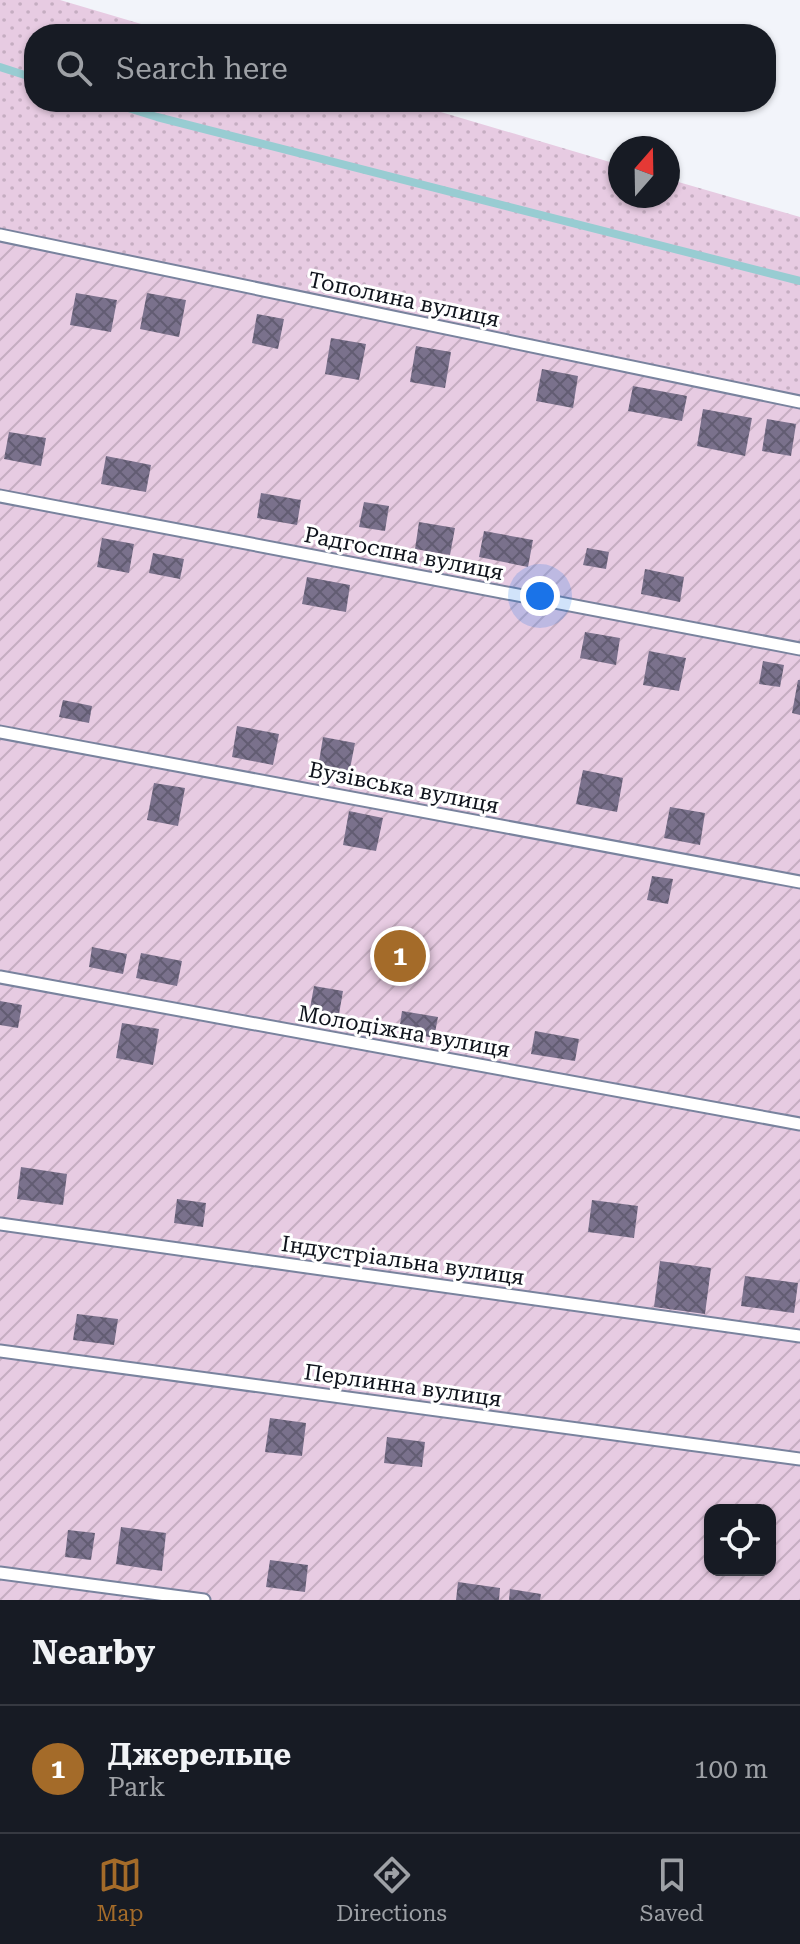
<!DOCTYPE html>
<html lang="en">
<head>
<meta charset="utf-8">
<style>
	body { margin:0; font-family:"Roboto Serif",serif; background:#242831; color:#f1f3f6 }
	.controls { position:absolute; right:24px; bottom:24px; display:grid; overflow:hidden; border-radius:16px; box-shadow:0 2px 6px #0004 }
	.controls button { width:72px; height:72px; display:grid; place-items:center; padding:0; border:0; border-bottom:2px solid #363941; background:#171b24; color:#f1f3f6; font:40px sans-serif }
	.compass { position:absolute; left:608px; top:136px; width:72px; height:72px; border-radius:50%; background:#171b24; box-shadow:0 2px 6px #0004; rotate:20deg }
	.you { position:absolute; left:540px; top:596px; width:28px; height:28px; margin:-20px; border:6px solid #fff; border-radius:50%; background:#1a73e8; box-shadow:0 0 0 12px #1a73e833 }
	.badge { display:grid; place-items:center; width:52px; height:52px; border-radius:50%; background:#a46b29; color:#fff; font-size:26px; font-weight:700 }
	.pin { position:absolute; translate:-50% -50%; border:4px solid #fff; box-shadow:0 2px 8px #0006 }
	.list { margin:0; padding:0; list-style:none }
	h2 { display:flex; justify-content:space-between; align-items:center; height:104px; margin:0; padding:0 32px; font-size:34px }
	h2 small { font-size:26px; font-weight:400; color:#9ea1a6 }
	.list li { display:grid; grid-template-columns:52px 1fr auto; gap:24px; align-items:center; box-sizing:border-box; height:128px; padding:0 32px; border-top:2px solid #363941 }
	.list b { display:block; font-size:30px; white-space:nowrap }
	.list p { margin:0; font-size:26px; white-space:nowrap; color:#9ea1a6 }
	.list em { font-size:26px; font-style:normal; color:#9ea1a6 }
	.icon { flex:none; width:44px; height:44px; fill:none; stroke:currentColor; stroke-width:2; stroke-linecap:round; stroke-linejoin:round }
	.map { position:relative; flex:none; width:800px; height:1600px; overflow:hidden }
	.search { position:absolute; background:#171b24; box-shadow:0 2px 6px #0004; left:24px; right:24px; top:24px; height:88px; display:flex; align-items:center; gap:20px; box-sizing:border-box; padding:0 28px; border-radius:32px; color:#9ea1a6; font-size:30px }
	.sheet { height:232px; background:#171b24 }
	nav { display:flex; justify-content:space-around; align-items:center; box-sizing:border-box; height:112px; border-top:2px solid #363941; background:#171b24; font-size:22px; color:#9ea1a6 }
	nav a { display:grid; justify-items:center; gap:4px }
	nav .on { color:#a46b29 }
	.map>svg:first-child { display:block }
</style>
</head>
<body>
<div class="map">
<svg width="800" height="1600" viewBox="0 0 800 1600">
	<defs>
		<pattern id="grass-dots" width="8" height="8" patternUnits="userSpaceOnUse" patternTransform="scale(2)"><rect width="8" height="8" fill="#e7cbe2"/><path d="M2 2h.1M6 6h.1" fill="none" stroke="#c5adc1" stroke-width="1.8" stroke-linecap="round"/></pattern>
		<pattern id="garden-furrows" width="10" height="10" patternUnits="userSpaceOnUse" patternTransform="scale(2)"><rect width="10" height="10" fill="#e7cbe2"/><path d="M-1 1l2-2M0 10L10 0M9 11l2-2" fill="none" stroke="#c5adc1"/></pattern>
		<pattern id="building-cross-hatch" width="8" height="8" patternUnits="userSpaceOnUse" patternTransform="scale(2)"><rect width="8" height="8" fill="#7a718c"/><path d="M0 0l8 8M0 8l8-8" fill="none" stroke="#625c72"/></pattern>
	</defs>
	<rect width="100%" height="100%" fill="#f2f4fa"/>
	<!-- grass -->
	<path fill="url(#grass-dots)" d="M0 0H60L175 34H34V102H407L620 165V196H668V179L800 217V402L0 235Z"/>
	<!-- garden -->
	<path fill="url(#garden-furrows)" fill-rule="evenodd" d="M0 235 800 402V1600H0ZM710 1510H770V1570H710Z"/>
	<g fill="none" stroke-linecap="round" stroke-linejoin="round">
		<!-- stream -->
		<path stroke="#98ccd2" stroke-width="8" d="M0 67 34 78
			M109 102 157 117 800 281"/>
	</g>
	<!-- building -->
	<path fill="url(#building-cross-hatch)" d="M76 293 117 300 111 332 70 325Z
		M147 293 186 300 179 337 140 329Z
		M257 314 284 319 278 349 252 343Z
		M331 338 366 344 359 380 325 374Z
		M416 346 451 352 445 388 410 382Z
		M542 369 578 376 573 408 536 401Z
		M633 386 687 396 682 421 628 411Z
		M703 409 752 418 745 456 697 446Z
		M767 419 796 424 791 456 762 451Z
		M9 432 46 438 41 466 4 459Z
		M106 456 151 465 146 492 101 484Z
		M261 493 301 500 297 525 257 518Z
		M364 502 389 506 385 531 359 527Z
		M419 522 455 528 450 555 415 549Z
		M484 531 533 540 528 567 479 557Z
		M102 538 134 544 129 573 97 567Z
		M587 548 609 552 606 569 583 565Z
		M153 553 184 559 180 579 149 573Z
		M645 569 684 577 680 602 641 594Z
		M307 577 350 585 346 612 302 604Z
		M585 632 620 638 616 665 580 658Z
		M649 651 686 658 679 691 643 685Z
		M763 661 784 665 780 687 759 684Z
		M798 680H800V715L792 713Z
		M63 700 92 706 89 723 59 717Z
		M237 726 279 734 273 765 232 757Z
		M323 737 355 743 349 774 318 768Z
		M583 770 623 778 617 812 576 804Z
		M154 783 185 788 178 826 147 820Z
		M670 807 705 813 700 845 664 838Z
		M349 811 383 818 376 851 343 845Z
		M652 876 673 879 668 904 647 900Z
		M92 947 127 954 123 974 89 967Z
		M141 953 182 961 177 986 136 978Z
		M314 986 343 991 338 1020 309 1014Z
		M0 1001 22 1005 18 1028 0 1025Z
		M402 1011 438 1017 434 1038 399 1031Z
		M122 1023 159 1029 153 1065 116 1058Z
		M535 1031 579 1039 575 1061 531 1054Z
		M21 1167 67 1174 63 1205 17 1199Z
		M177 1199 206 1203 203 1227 174 1223Z
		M592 1200 638 1206 634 1238 588 1232Z
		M660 1261 711 1268 705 1314 654 1307Z
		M745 1276 798 1283 794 1313 741 1306Z
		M77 1314 118 1319 114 1345 73 1340Z
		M270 1418 306 1423 302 1456 265 1452Z
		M387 1437 425 1442 422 1467 384 1463Z
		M121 1527 166 1533 162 1571 116 1564Z
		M68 1530 95 1533 91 1560 65 1557Z
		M270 1560 308 1565 305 1592 266 1587Z
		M458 1582 500 1588 499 1600H456Z
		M510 1589 541 1594 540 1600H509Z"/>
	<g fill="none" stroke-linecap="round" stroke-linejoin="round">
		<!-- lane casing -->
		<g stroke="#79839e" stroke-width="15">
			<path id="lane" d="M0 235 800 402
				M0 496 800 649
				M0 732 800 882
				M0 977 800 1124
				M0 1224 800 1336
				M0 1351 800 1459
				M0 1573 204 1600"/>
		</g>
		<!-- lane -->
		<use href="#lane" stroke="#fff" stroke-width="11"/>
	</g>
	<g text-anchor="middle" stroke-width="6" stroke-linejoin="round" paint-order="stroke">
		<!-- street labels -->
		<g font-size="22" fill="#0f131c" stroke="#fff">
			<text transform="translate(404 299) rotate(12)" y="8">Тополина вулиця</text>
			<text transform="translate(404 553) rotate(11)" y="8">Радгоспна вулиця</text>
			<text transform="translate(404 787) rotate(11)" y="8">Вузівська вулиця</text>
			<text transform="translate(404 1031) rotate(10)" y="8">Молодіжна вулиця</text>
			<text transform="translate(403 1260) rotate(8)" y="8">Індустріальна вулиця</text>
			<text transform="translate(403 1385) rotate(8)" y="8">Перлинна вулиця</text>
		</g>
	</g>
</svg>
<div class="controls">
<button><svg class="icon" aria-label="locate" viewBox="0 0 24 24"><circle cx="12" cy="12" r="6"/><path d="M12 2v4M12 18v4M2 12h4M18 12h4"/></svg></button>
</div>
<svg class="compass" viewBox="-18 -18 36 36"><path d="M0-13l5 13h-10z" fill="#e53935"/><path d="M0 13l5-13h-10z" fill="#9ea1a6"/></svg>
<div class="you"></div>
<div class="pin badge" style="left:400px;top:956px">1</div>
<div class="search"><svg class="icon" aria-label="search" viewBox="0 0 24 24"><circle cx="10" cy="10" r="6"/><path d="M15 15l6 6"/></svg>Search here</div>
</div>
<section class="sheet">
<h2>Nearby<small></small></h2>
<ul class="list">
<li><span class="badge">1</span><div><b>Джерельце</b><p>Park</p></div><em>100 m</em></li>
</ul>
</section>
<nav>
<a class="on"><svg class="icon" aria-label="map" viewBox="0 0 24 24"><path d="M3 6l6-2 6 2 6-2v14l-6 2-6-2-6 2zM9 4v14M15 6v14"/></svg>Map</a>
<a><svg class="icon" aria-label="directions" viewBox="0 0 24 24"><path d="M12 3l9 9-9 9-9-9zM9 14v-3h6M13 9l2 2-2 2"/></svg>Directions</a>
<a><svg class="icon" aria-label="saved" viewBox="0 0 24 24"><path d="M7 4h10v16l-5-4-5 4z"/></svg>Saved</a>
</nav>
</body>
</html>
